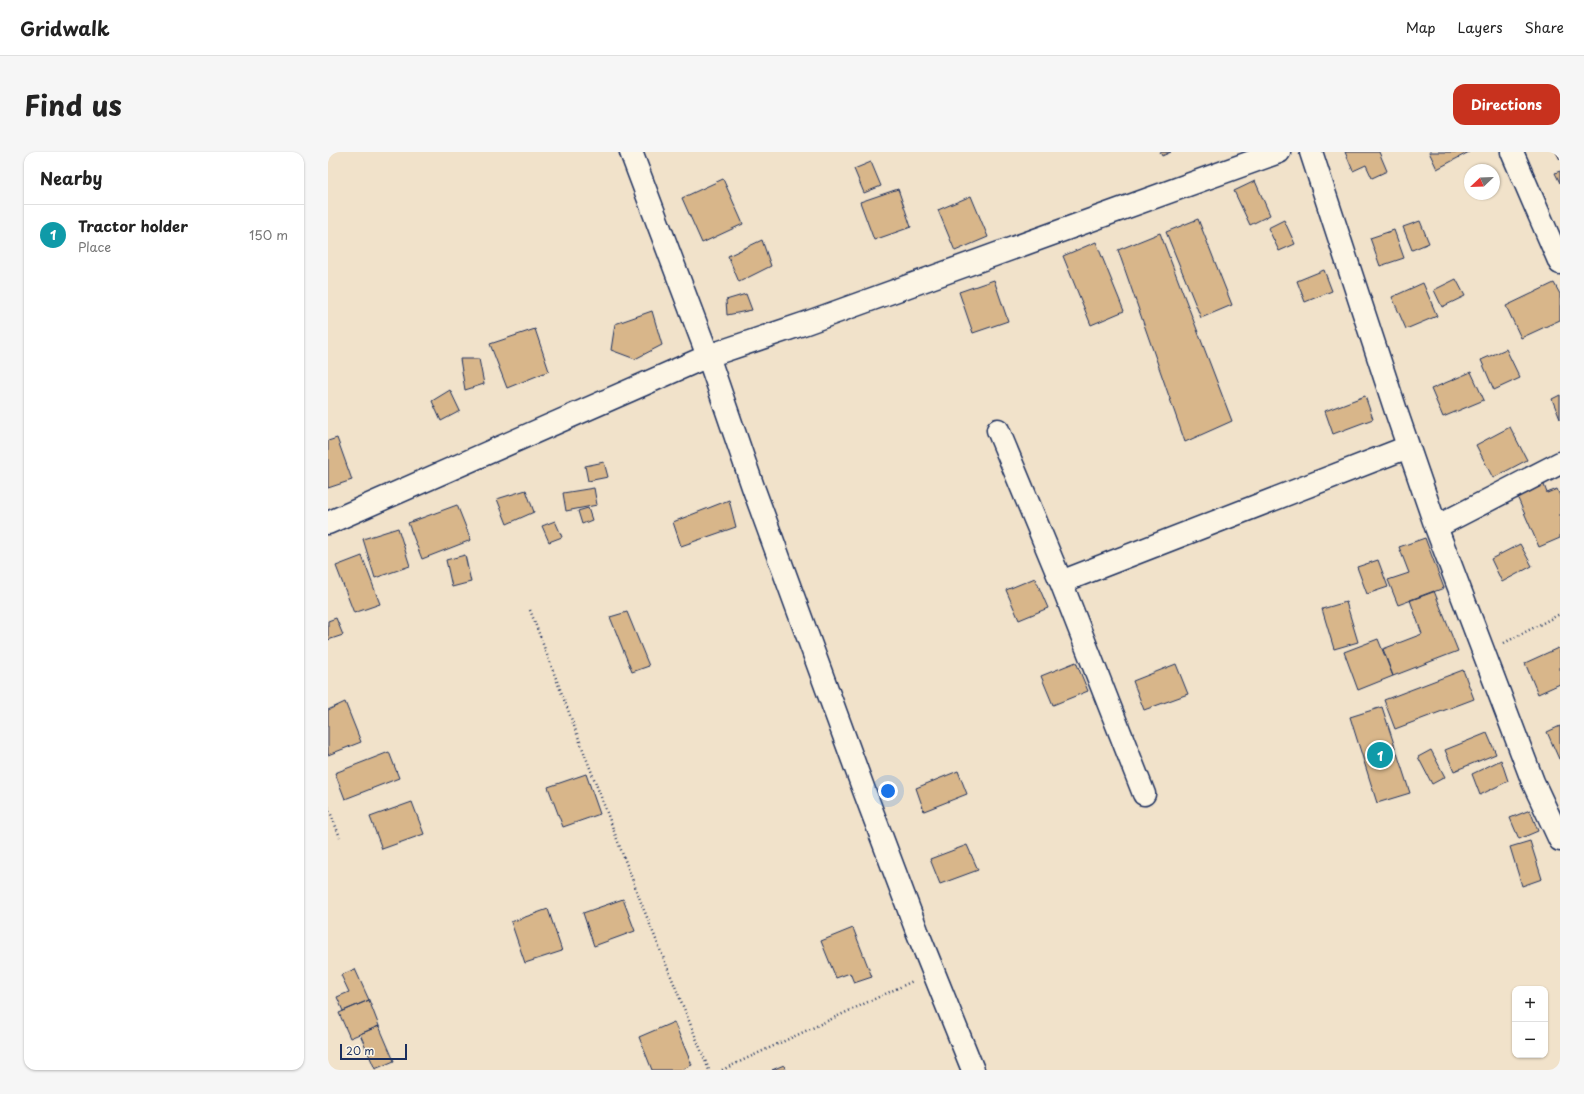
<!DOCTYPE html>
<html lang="en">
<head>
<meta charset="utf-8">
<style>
	body { margin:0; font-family:"Playpen Sans",sans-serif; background:#f6f6f6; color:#222 }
	.controls { position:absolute; right:12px; bottom:12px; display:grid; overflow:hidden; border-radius:8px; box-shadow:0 1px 3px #0004 }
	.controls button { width:36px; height:36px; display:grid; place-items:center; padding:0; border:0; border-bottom:1px solid #e0e0e0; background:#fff; color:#222; font:20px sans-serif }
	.compass { position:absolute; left:1136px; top:12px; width:36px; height:36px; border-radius:50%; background:#fff; box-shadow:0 1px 3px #0004; rotate:247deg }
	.scale { position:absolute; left:12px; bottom:10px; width:67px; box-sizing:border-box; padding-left:4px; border:2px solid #1b2f5e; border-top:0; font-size:11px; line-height:14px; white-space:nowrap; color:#1b2f5e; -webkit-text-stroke:3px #fcf5e5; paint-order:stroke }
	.you { position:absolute; left:560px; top:639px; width:14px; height:14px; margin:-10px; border:3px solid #fff; border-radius:50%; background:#1a73e8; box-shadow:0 0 0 6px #1a73e833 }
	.badge { display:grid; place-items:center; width:26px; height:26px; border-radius:50%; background:#c8321e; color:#fff; font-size:13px; font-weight:700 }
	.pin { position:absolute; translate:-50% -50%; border:2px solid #fff; box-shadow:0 1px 4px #0006 }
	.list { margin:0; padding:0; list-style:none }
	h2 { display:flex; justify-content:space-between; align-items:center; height:52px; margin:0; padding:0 16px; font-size:17px }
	h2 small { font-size:13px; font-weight:400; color:#767676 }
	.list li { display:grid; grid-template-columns:26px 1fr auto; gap:12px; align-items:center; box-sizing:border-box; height:60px; padding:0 16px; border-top:1px solid #e0e0e0 }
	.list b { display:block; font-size:15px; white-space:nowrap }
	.list p { margin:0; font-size:13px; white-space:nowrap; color:#767676 }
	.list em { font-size:13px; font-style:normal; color:#767676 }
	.map { position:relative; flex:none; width:1232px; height:918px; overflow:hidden; border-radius:12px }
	header { display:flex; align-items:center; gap:24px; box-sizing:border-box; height:56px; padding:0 20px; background:#fff; border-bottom:1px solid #e0e0e0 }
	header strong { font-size:19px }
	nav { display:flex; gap:22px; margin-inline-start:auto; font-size:14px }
	.intro { display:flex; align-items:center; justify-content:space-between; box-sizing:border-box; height:96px; padding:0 24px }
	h1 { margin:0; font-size:28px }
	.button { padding:10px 18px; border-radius:12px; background:#c8321e; color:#fff; font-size:14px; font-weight:700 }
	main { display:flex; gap:24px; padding:0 24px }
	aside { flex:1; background:#fff; border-radius:12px; box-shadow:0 1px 3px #0004 }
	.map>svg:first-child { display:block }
</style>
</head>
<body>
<header>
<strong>Gridwalk</strong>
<nav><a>Map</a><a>Layers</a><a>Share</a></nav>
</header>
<div class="intro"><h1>Find us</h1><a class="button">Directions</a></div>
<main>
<aside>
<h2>Nearby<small></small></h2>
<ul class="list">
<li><span class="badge" style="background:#0f9aa8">1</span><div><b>Tractor holder</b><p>Place</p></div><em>150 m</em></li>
</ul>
</aside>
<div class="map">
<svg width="1232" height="918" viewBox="0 0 1232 918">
	<rect width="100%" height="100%" fill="#f1e2ca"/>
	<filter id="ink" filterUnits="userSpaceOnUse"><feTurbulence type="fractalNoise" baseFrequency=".025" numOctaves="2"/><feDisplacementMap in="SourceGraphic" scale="8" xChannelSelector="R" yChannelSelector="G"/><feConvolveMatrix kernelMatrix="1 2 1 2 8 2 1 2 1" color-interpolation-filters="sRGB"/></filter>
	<g filter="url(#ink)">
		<!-- building -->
		<path fill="#d8b68a" stroke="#1b2f5e" d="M832 0H843L834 4Z
			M1017 0H1051L1059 19 1044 26 1038 13 1025 19Z
			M1101 0H1141L1109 17Z
			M1228 0H1232V8Z
			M543 10 553 34 536 41 526 17Z
			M1232 19V31L1227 21Z
			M395 27 415 72 374 91 354 46Z
			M927 29 942 63 922 73 906 39Z
			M570 37 583 75 546 88 532 50Z
			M643 44 660 85 627 99 610 58Z
			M870 67 904 153 873 166 838 80Z
			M956 68 967 92 951 99 940 76Z
			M1092 69 1101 91 1084 98 1075 75Z
			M1066 78 1076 106 1052 114 1042 86Z
			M832 81 904 269 857 290 790 98Z
			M434 88 443 114 411 130 400 104Z
			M768 90 796 159 763 173 735 104Z
			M996 118 1004 139 977 150 969 129Z
			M1128 127 1137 144 1114 155 1106 138Z
			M666 128 680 169 645 181 631 140Z
			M1095 131 1109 164 1078 177 1064 145Z
			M1226 131 1232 142V168L1193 186 1178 154Z
			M418 142 424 158 399 163 398 148Z
			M324 159 334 193 307 207 283 198 287 172Z
			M207 177 221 219 179 236 162 192Z
			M1178 197 1192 226 1166 238 1153 208Z
			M132 207H151L156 232 137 238Z
			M1143 220 1156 248 1115 265 1103 237Z
			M122 238 132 259 113 269 104 249Z
			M1232 243V267L1224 247Z
			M1037 244 1045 267 1005 282 997 259Z
			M1182 275 1199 308 1165 326 1148 293Z
			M9 286 24 328 0 336V289Z
			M276 310 280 325 260 329 257 314Z
			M1215 330 1219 341 1229 337 1232 344V386L1211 395 1188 342Z
			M266 336 269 353 238 359 235 341Z
			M198 338 206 360 179 372 169 347Z
			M401 348 408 375 353 394 345 370Z
			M129 353 143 388 94 407 80 371Z
			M260 356 264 368 254 372 250 359Z
			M227 369 234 385 221 390 214 374Z
			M70 376 82 414 47 426 35 387Z
			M1097 386 1116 436 1070 453 1060 428 1081 421 1071 395Z
			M1192 392 1204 414 1174 430 1163 407Z
			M137 403 143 430 124 435 118 408Z
			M34 404 52 452 26 461 8 414Z
			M1050 408 1060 435 1039 442 1029 415Z
			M707 426 720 456 691 468 678 438Z
			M1106 439 1130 499 1065 524 1055 497 1094 482 1082 448Z
			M1018 450 1030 490 1006 497 994 457Z
			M299 460 321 514 304 520 282 465Z
			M8 466 15 483 0 488V469Z
			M1050 487 1065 524 1030 538 1016 500Z
			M1230 496 1232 501V532L1210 542 1197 511Z
			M748 510 760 539 725 553 713 524Z
			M848 512 860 542 816 558 805 529Z
			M1135 518 1146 547 1067 577 1056 548Z
			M17 550 33 590 0 603V558Z
			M1054 555 1082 641 1049 651 1022 565Z
			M1232 574V607H1231L1219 580Z
			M1159 581 1168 602 1126 619 1117 598Z
			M1103 598 1117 625 1104 632 1090 605Z
			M61 600 71 626 17 647 7 621Z
			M1173 608 1180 629 1152 643 1144 622Z
			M630 619 639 642 596 659 588 636Z
			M258 622 272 662 235 675 220 635Z
			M84 650 96 682 54 697 42 665Z
			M1202 658 1210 679 1191 687 1182 666Z
			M1202 689 1214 727 1194 734 1182 695Z
			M639 693 650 718 612 732 602 707Z
			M295 747 307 779 266 794 255 761Z
			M220 757 234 799 197 811 183 770Z
			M525 776 544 825 526 831 522 821 508 826 493 789Z
			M27 817 41 848 15 859 9 845 21 840 13 823Z
			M41 848 51 874 22 886 11 861Z
			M346 870 364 913 353 918H324L311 885Z
			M51 874 66 909 47 917 32 882Z
			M456 913 457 918H444Z"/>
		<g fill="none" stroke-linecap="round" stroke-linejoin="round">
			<!-- minor casing -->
			<g stroke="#1b2f5e" stroke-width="25">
				<path id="minor" d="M303 0 380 204 425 335 537 641 589 779 645 918
					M983 0 1068 259 1108 375 1205 630 1232 688
					M1184 0 1232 111
					M670 278 733 430 816 642
					M0 371 380 204 478 171 951 0
					M1108 375 1232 311
					M733 430 1080 295"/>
			</g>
			<!-- path -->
			<path stroke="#1b2f5e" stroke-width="2.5" stroke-dasharray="1 3" stroke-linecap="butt" d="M202 458 314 753 381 918
				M1176 491 1232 462
				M0 655 12 685
				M394 918 585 829"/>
			<!-- minor -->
			<use href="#minor" stroke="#fcf5e5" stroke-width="22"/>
		</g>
	</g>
</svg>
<div class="controls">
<button>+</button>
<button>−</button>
</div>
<svg class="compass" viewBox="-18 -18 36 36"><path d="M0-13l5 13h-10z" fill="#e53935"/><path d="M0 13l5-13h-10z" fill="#767676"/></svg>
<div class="scale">20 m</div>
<div class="you"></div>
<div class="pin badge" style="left:1052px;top:603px;background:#0f9aa8">1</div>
</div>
</main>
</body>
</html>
